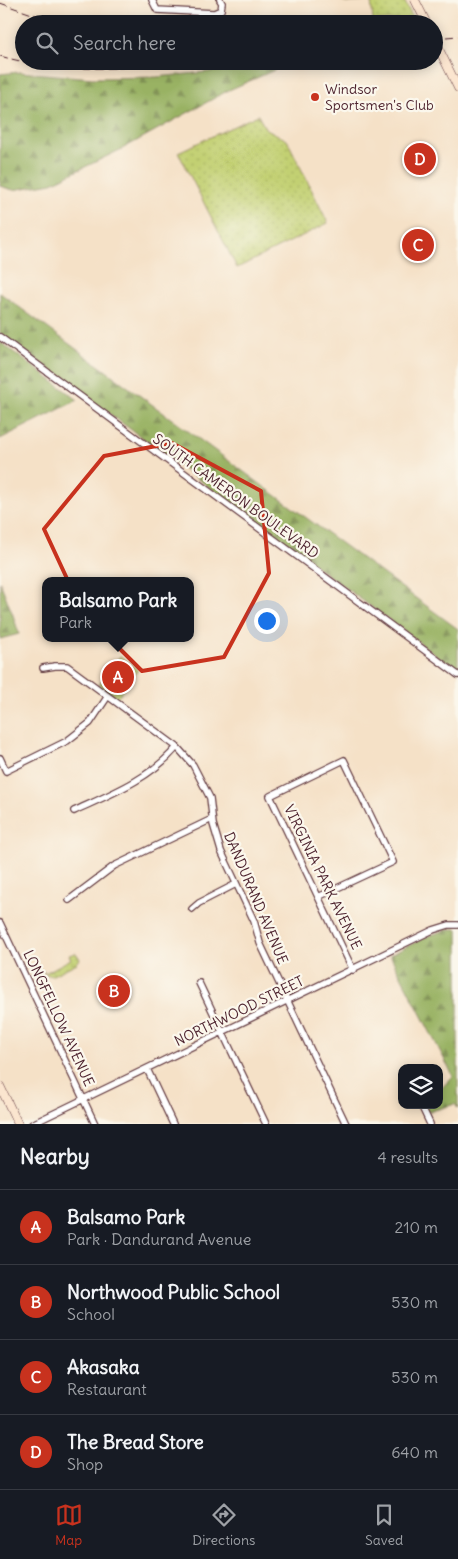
<!DOCTYPE html>
<html lang="en">
<head>
<meta charset="utf-8">
<style>
	body { margin:0; font-family:Delius,sans-serif; background:#242831; color:#f1f3f6 }
	.controls { position:absolute; right:15px; bottom:15px; display:grid; overflow:hidden; border-radius:10px; box-shadow:0 2px 12px #0003 }
	.controls button { width:45px; height:45px; display:grid; place-items:center; padding:0; border:0; border-bottom:1px solid #363941; background:#171b24; color:#f1f3f6; font:25px sans-serif }
	.you { position:absolute; left:266px; top:620px; width:18px; height:18px; margin:-12px; border:4px solid #fff; border-radius:50%; background:#1a73e8; box-shadow:0 0 0 8px #1a73e833 }
	.badge { display:grid; place-items:center; width:32px; height:32px; border-radius:50%; background:#c8321e; color:#fff; font-size:16px; font-weight:700 }
	.pin { position:absolute; translate:-50% -50%; border:2px solid #fff; box-shadow:0 1px 5px #0006 }
	.popup { position:absolute; left:42px; top:577px; width:152px; height:65px; box-sizing:border-box; display:grid; place-content:center; border-radius:10px; background:#171b24; filter:drop-shadow(0 1px 4px #0005); font-size:16px; white-space:nowrap; color:#9ea1a6 }
	.popup b { font-size:19px; color:#f1f3f6 }
	.popup::after { content:''; position:absolute; left:50%; top:100%; margin-left:-10px; border:10px solid transparent; border-top-color:#171b24 }
	.list { margin:0; padding:0; list-style:none }
	h2 { display:flex; justify-content:space-between; align-items:center; height:65px; margin:0; padding:0 20px; font-size:21px }
	h2 small { font-size:16px; font-weight:400; color:#9ea1a6 }
	.list li { display:grid; grid-template-columns:32px 1fr auto; gap:15px; align-items:center; box-sizing:border-box; height:75px; padding:0 20px; border-top:1px solid #363941 }
	.list b { display:block; font-size:19px; white-space:nowrap }
	.list p { margin:0; font-size:16px; white-space:nowrap; color:#9ea1a6 }
	.list em { font-size:16px; font-style:normal; color:#9ea1a6 }
	.icon { flex:none; width:28px; height:28px; fill:none; stroke:currentColor; stroke-width:2; stroke-linecap:round; stroke-linejoin:round }
	.map { position:relative; flex:none; width:458px; height:1124px; overflow:hidden }
	.search { position:absolute; background:#171b24; box-shadow:0 2px 12px #0003; left:15px; right:15px; top:15px; height:55px; display:flex; align-items:center; gap:12px; box-sizing:border-box; padding:0 18px; border-radius:28px; color:#9ea1a6; font-size:19px }
	.sheet { height:365px; background:#171b24 }
	nav { display:flex; justify-content:space-around; align-items:center; box-sizing:border-box; height:70px; border-top:1px solid #363941; background:#171b24; font-size:14px; color:#9ea1a6 }
	nav a { display:grid; justify-items:center; gap:2px }
	nav .on { color:#c8321e }
	.map>svg:first-child { display:block }
</style>
</head>
<body>
<div class="map">
<svg width="458" height="1124" viewBox="0 0 458 1124">
	<defs>
		<pattern id="grass-dots" width="8" height="8" patternUnits="userSpaceOnUse" patternTransform="scale(1.25)"><rect width="8" height="8" fill="#c2d072"/><path d="M2 2h.1M6 6h.1" fill="none" stroke="#a8b263" stroke-width="1.8" stroke-linecap="round"/></pattern>
		<pattern id="forest-firs" width="22" height="20" patternUnits="userSpaceOnUse" patternTransform="scale(1.25)"><rect width="22" height="20" fill="#99b264"/><path d="M5 1l3.5 6h-7zM16 11l3.5 6h-7z" fill="#7f9053"/></pattern>
	</defs>
	<rect width="100%" height="100%" fill="#fbf7ec"/>
	<filter id="ink" filterUnits="userSpaceOnUse"><feTurbulence type="fractalNoise" baseFrequency=".02" numOctaves="2"/><feDisplacementMap in="SourceGraphic" scale="10" xChannelSelector="R" yChannelSelector="G"/><feConvolveMatrix kernelMatrix="1 2 1 2 8 2 1 2 1" color-interpolation-filters="sRGB"/></filter>
	<filter id="wash" filterUnits="userSpaceOnUse"><feTurbulence type="fractalNoise" baseFrequency=".0096" numOctaves="4" result="noise"/><feDisplacementMap in="SourceGraphic" scale="20" xChannelSelector="R" yChannelSelector="G"/><feGaussianBlur stdDeviation="1.12" result="paint"/><feColorMatrix in="noise" values="0 0 0 0 0 0 0 0 0 0 0 0 0 0 0 0 0 1.4 0 .05"/><feComposite in="paint" operator="in"/></filter>
	<g filter="url(#wash)">
		<rect width="100%" height="100%" fill="#f5e1c7"/>
		<!-- grass -->
		<path fill="url(#grass-dots)" stroke="#86784e" d="M342 0H404L413 19 373 21 371 1 346 3 344 2Z
			M258 115 265 128 287 140 328 223 237 268 178 152Z
			M76 953 80 959 77 963 51 976 41 972 40 970 41 969 45 973 71 959 69 955Z"/>
		<!-- forest -->
		<path fill="url(#forest-firs)" stroke="#726848" d="M288 64 229 90 122 149 52 183 13 190 0 186V74L19 72 93 78 156 77Z
			M0 293 458 629V671L0 333Z
			M0 342 78 400 0 439Z
			M0 582 13 615 19 634 0 639Z
			M449 929H458V1109L455 1104 425 1113 423 1108 426 1105H439V1091L453 1076 390 955 428 936Z"/>
		<!-- park -->
		<path fill="#c2d072" stroke="#86784e" d="M120 656 138 670 117 698 99 685Z"/>
	</g>
	<g filter="url(#ink)">
		<g fill="none" stroke-linecap="round" stroke-linejoin="round">
			<!-- street casing -->
			<g stroke="#643c42" stroke-width="8">
				<path id="street" d="M152 0 157 10 214 13 221 10 222 3 220 0
					M0 337 458 675
					M43 668 55 666H67L177 747 193 765 210 798 213 824 221 851 254 921 260 943 346 1124
					M0 758 6 771 67 741 90 723 108 696
					M74 811C111 794 150 779 177 747
					M318 897 393 862 344 760 270 796 353 970
					M69 900 114 866 212 819
					M192 909 199 903 236 884
					M0 923 95 1124
					M199 983 266 1124
					M147 1069 173 1124
					M421 1105 430 1124
					M32 1124 433 930 449 925H458"/>
			</g>
			<!-- secondary casing -->
			<g stroke="#643c42" stroke-width="9">
				<path id="secondary" d="M415 0 427 24
					M434 39 458 88
					M0 1086 18 1124"/>
			</g>
			<!-- street -->
			<use href="#street" stroke="#fff" stroke-width="5.5"/>
			<!-- secondary -->
			<use href="#secondary" stroke="#fbe5cf" stroke-width="8"/>
			<!-- rail -->
			<path stroke="#4a1f2b" stroke-width="1" stroke-dasharray="8 4" stroke-linecap="butt" d="M0 3 32 14 70 24
				M434 38 458 36
				M0 56C66 75 133 68 201 61"/>
		</g>
	</g>
	<!-- marked area -->
	<path fill="none" stroke="#c8321e" stroke-width="4" stroke-linejoin="round" d="M172 443 261 491 269 573 224 657 142 671 82 611 44 529 104 456Z"/>
	<!-- markers -->
	<circle fill="#c8321e" stroke="#fbf7ec" stroke-width="2" cx="315" cy="97" r="5"/>
	<g text-anchor="middle" stroke-width="4.5" stroke-linejoin="round" paint-order="stroke">
		<!-- poi labels -->
		<g font-size="14" fill="#4a1f2b" stroke="#fbf7ec" text-anchor="start">
			<text x="325" y="94">Windsor<tspan x="325" dy="16">Sportsmen's Club</tspan></text>
		</g>
		<!-- street labels -->
		<g font-size="14" fill="#4a1f2b" stroke="#fbf7ec">
			<text transform="translate(236 496) rotate(36)" y="5">SOUTH CAMERON BOULEVARD</text>
			<text transform="translate(323 877) rotate(64)" y="5">VIRGINIA PARK AVENUE</text>
			<text transform="translate(256 898) rotate(67)" y="5">DANDURAND AVENUE</text>
			<text transform="translate(239 1011) rotate(-26)" y="5">NORTHWOOD STREET</text>
			<text transform="translate(59 1018) rotate(65)" y="5">LONGFELLOW AVENUE</text>
		</g>
	</g>
</svg>
<div class="controls">
<button><svg class="icon" aria-label="layers" viewBox="0 0 24 24"><path d="M12 4l9 5-9 5-9-5zM3 14l9 5 9-5"/></svg></button>
</div>
<div class="you"></div>
<div class="pin badge" style="left:118px;top:677px">A</div>
<div class="popup"><b>Balsamo Park</b>Park</div>
<div class="pin badge" style="left:114px;top:991px">B</div>
<div class="pin badge" style="left:418px;top:245px">C</div>
<div class="pin badge" style="left:420px;top:159px">D</div>
<div class="search"><svg class="icon" aria-label="search" viewBox="0 0 24 24"><circle cx="10" cy="10" r="6"/><path d="M15 15l6 6"/></svg>Search here</div>
</div>
<section class="sheet">
<h2>Nearby<small>4 results</small></h2>
<ul class="list">
<li><span class="badge">A</span><div><b>Balsamo Park</b><p>Park · Dandurand Avenue</p></div><em>210 m</em></li>
<li><span class="badge">B</span><div><b>Northwood Public School</b><p>School</p></div><em>530 m</em></li>
<li><span class="badge">C</span><div><b>Akasaka</b><p>Restaurant</p></div><em>530 m</em></li>
<li><span class="badge">D</span><div><b>The Bread Store</b><p>Shop</p></div><em>640 m</em></li>
</ul>
</section>
<nav>
<a class="on"><svg class="icon" aria-label="map" viewBox="0 0 24 24"><path d="M3 6l6-2 6 2 6-2v14l-6 2-6-2-6 2zM9 4v14M15 6v14"/></svg>Map</a>
<a><svg class="icon" aria-label="directions" viewBox="0 0 24 24"><path d="M12 3l9 9-9 9-9-9zM9 14v-3h6M13 9l2 2-2 2"/></svg>Directions</a>
<a><svg class="icon" aria-label="saved" viewBox="0 0 24 24"><path d="M7 4h10v16l-5-4-5 4z"/></svg>Saved</a>
</nav>
</body>
</html>
